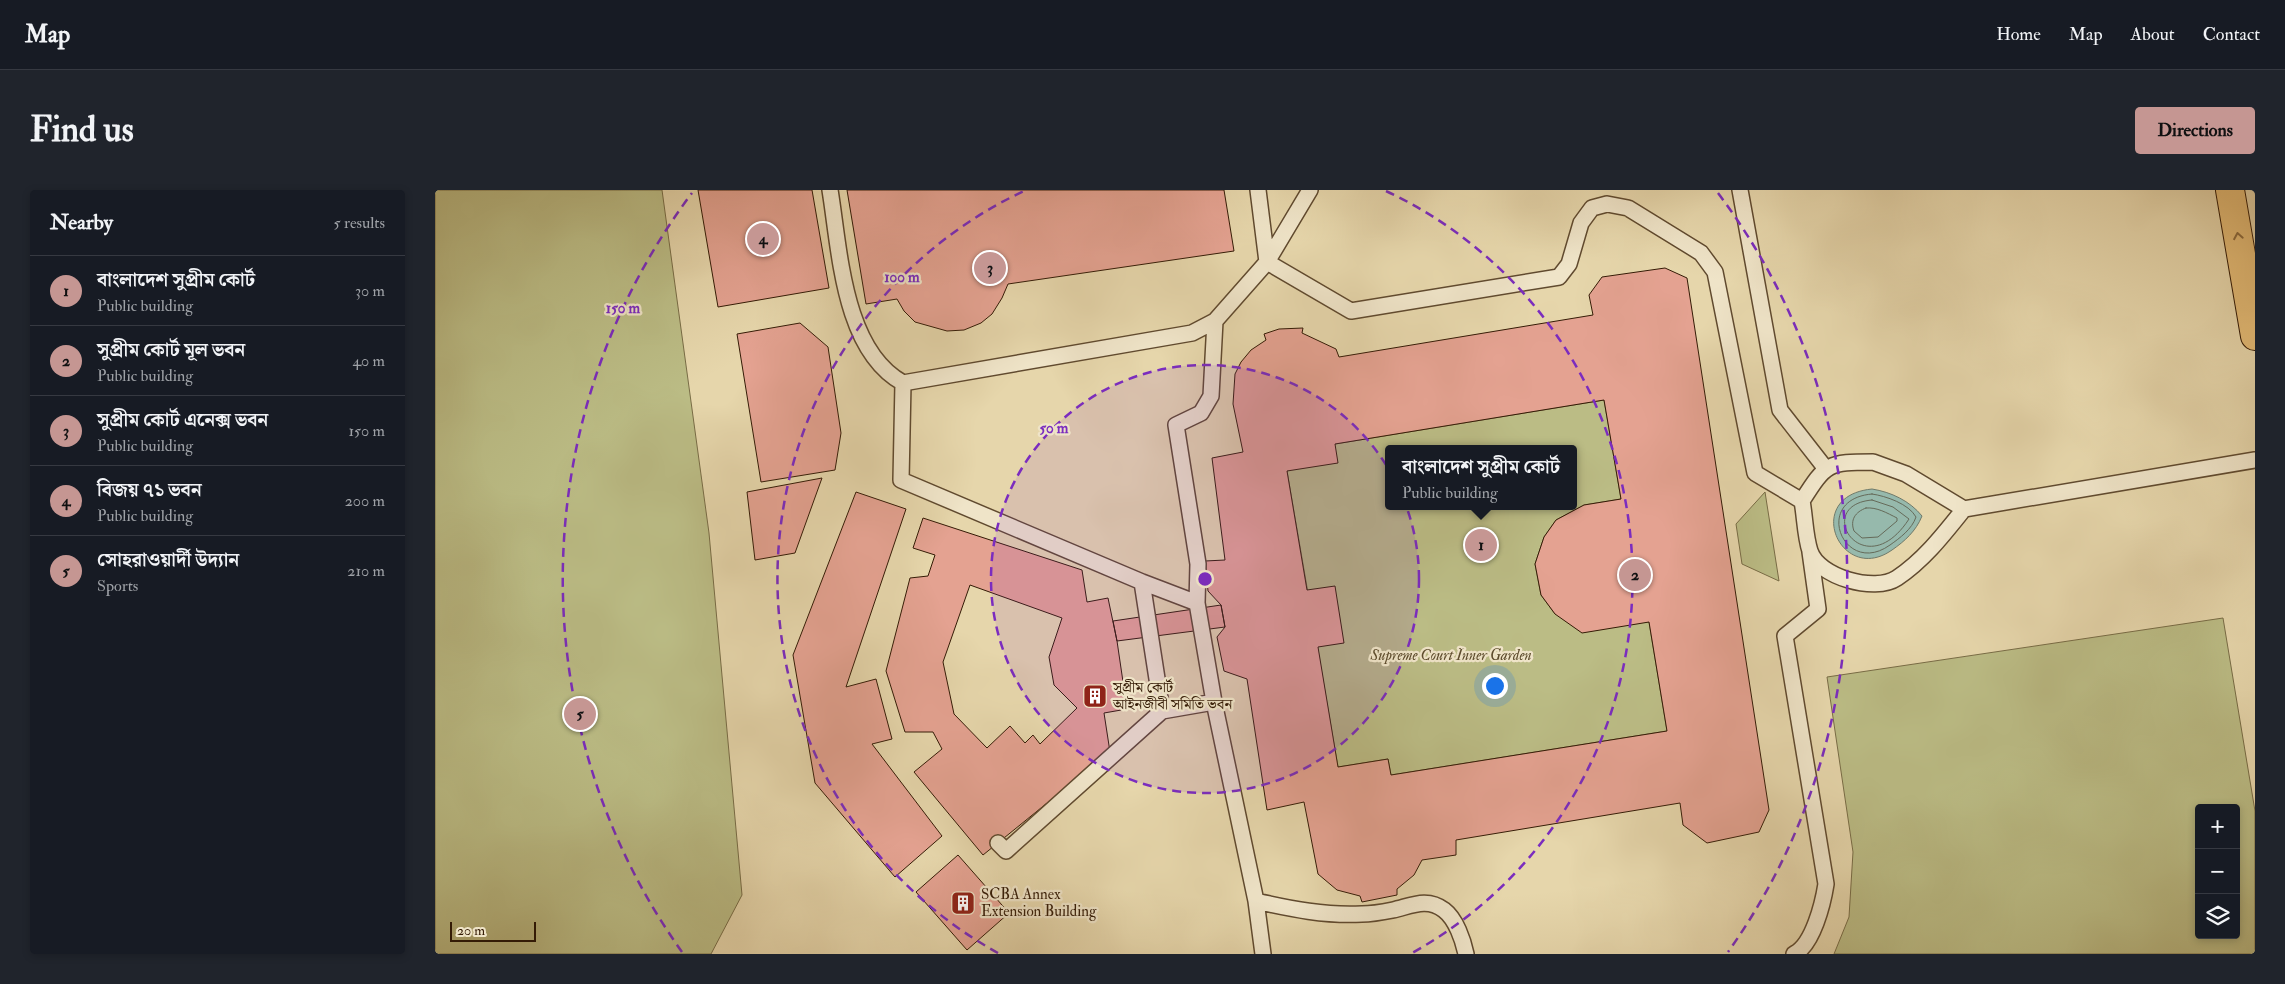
<!DOCTYPE html>
<html lang="en">
<head>
<meta charset="utf-8">
<style>
	body { margin:0; font-family:"IM FELL Double Pica","Noto Serif Bengali",serif; background:#20242c; color:#f1f3f6 }
	.controls { position:absolute; right:15px; bottom:15px; display:grid; overflow:hidden; border-radius:5px; box-shadow:0 2px 8px #0003 }
	.controls button { width:45px; height:45px; display:grid; place-items:center; padding:0; border:0; border-bottom:1px solid #363941; background:#171b24; color:#f1f3f6; font:25px sans-serif }
	.scale { position:absolute; left:15px; bottom:12px; width:86px; box-sizing:border-box; padding-left:5px; border:2px solid #341b06; border-top:0; font-size:14px; line-height:18px; white-space:nowrap; color:#341b06; -webkit-text-stroke:4px #efe4c8; paint-order:stroke }
	.you { position:absolute; left:1059px; top:495px; width:18px; height:18px; margin:-12px; border:4px solid #fff; border-radius:50%; background:#1a73e8; box-shadow:0 0 0 8px #1a73e833 }
	.badge { display:grid; place-items:center; width:32px; height:32px; border-radius:50%; background:#c59692; color:#111; font-size:16px; font-weight:700 }
	.pin { position:absolute; translate:-50% -50%; border:2px solid #fff; box-shadow:0 1px 5px #0006 }
	.popup { position:absolute; left:950px; top:255px; width:192px; height:65px; box-sizing:border-box; display:grid; place-content:center; border-radius:5px; background:#171b24; filter:drop-shadow(0 1px 4px #0005); font-size:16px; white-space:nowrap; color:#9ea1a6 }
	.popup b { font-size:19px; color:#f1f3f6 }
	.popup::after { content:''; position:absolute; left:50%; top:100%; margin-left:-10px; border:10px solid transparent; border-top-color:#171b24 }
	.list { margin:0; padding:0; list-style:none }
	h2 { display:flex; justify-content:space-between; align-items:center; height:65px; margin:0; padding:0 20px; font-size:21px }
	h2 small { font-size:16px; font-weight:400; color:#9ea1a6 }
	.list li { display:grid; grid-template-columns:32px 1fr auto; gap:15px; align-items:center; box-sizing:border-box; height:70px; padding:0 20px; border-top:1px solid #363941 }
	.list b { display:block; font-size:19px; white-space:nowrap }
	.list p { margin:0; font-size:16px; white-space:nowrap; color:#9ea1a6 }
	.list em { font-size:16px; font-style:normal; color:#9ea1a6 }
	.icon { flex:none; width:28px; height:28px; fill:none; stroke:currentColor; stroke-width:2; stroke-linecap:round; stroke-linejoin:round }
	.map { position:relative; flex:none; width:1820px; height:764px; overflow:hidden; border-radius:5px }
	header { display:flex; align-items:center; gap:30px; box-sizing:border-box; height:70px; padding:0 25px; background:#171b24; border-bottom:1px solid #363941 }
	header strong { font-size:24px }
	nav { display:flex; gap:28px; margin-inline-start:auto; font-size:18px }
	.intro { display:flex; align-items:center; justify-content:space-between; box-sizing:border-box; height:120px; padding:0 30px }
	h1 { margin:0; font-size:35px }
	.button { padding:12px 22px; border-radius:5px; background:#c59692; color:#111; font-size:18px; font-weight:700 }
	main { display:flex; gap:30px; padding:0 30px }
	aside { flex:1; background:#171b24; border-radius:5px; box-shadow:0 2px 8px #0003 }
	.map>svg:first-child { display:block }
</style>
</head>
<body>
<header>
<strong>Map</strong>
<nav><a>Home</a><a>Map</a><a>About</a><a>Contact</a></nav>
</header>
<div class="intro"><h1>Find us</h1><a class="button">Directions</a></div>
<main>
<aside>
<h2>Nearby<small>5 results</small></h2>
<ul class="list">
<li><span class="badge">1</span><div><b>বাংলাদেশ সুপ্রীম কোর্ট</b><p>Public building</p></div><em>30 m</em></li>
<li><span class="badge">2</span><div><b>সুপ্রীম কোর্ট মূল ভবন</b><p>Public building</p></div><em>40 m</em></li>
<li><span class="badge">3</span><div><b>সুপ্রীম কোর্ট এনেক্স ভবন</b><p>Public building</p></div><em>150 m</em></li>
<li><span class="badge">4</span><div><b>বিজয় ৭১ ভবন</b><p>Public building</p></div><em>200 m</em></li>
<li><span class="badge">5</span><div><b>সোহরাওয়ার্দী উদ্যান</b><p>Sports</p></div><em>210 m</em></li>
</ul>
</aside>
<div class="map">
<svg width="1820" height="764" viewBox="0 0 1820 764">
	<rect width="100%" height="100%" fill="#e6d6ab"/>
	<filter id="stains"><feTurbulence type="fractalNoise" baseFrequency=".004" numOctaves="4"/><feColorMatrix values="0 0 0 0 .2 0 0 0 0 .09 0 0 0 0 .02 0 0 0 .5 -.17"/></filter>
	<radialGradient id="worn" r=".72"><stop offset=".6" stop-color="#630" stop-opacity="0"/><stop offset="1" stop-color="#630" stop-opacity=".3"/></radialGradient>
	<!-- green -->
	<path fill="#bbbc85" stroke="#786c46" fill-rule="evenodd" d="M0 0H227L274 343 307 705 276 764H0Z
		M1169 210 1186 309 1149 315 1121 330 1109 347 1100 374 1106 405 1120 424 1214 432 1232 541 956 585 953 569 903 577 852 281 900 254ZM954 259H1138V316H954Z
		M1330 302 1344 391 1307 374 1301 334Z
		M1788 428 1820 621V764H1399L1414 727 1418 662 1392 487ZM1764 618H1801V745H1764Z"/>
	<!-- water -->
	<path fill="#96b9ac" stroke="#6f7a6a" d="M1437 299C1456 302 1475 311 1487 326 1481 341 1470 351 1457 360 1406 396 1366 306 1437 299Z"/>
	<g fill="none" stroke-linecap="round" stroke-linejoin="round">
		<!-- shore -->
		<path stroke="#656a59" stroke-width="1" d="M1437 304C1451 306 1474 314 1481 327 1477 339 1465 348 1455 355 1409 388 1376 309 1437 304Z
			M1437 310 1458 317 1474 329C1429 398 1376 315 1437 310Z
			M1431 318C1442 317 1452 323 1462 328V331L1443 347 1427 348 1419 341C1415 330 1420 322 1431 318Z"/>
	</g>
	<!-- building -->
	<path fill="#e4a291" stroke="#341b06" fill-rule="evenodd" d="M263 0H377L394 98 283 117Z
		M412 0H789L799 61 573 94 567 108 557 124 546 133 529 140 512 141 480 132 469 121 462 109 431 114Z
		M1230 78 1252 88 1334 620 1324 642 1272 653 1248 635 1245 613 1021 650V665L987 670 979 685 962 699V705L927 712 925 706 902 700 883 684 869 612 832 620 812 489 789 481 782 447 790 437 786 415 773 401 770 371 790 370 777 268 808 262 798 214 800 184 806 172 816 160 831 150 829 144 844 139 868 138 867 143 901 159 904 167 1158 125 1154 105 1167 87ZM1169 210 1186 309 1149 315 1121 330 1109 347 1100 374 1106 405 1120 424 1147 443 1214 432 1232 541 956 585 953 569 903 577 883 457 909 453 900 396 872 400 852 281 903 273 900 254Z
		M365 133 393 157 406 243 400 280 326 292 302 144Z
		M387 288 360 363 320 370 312 302Z
		M421 302 471 319 411 497 441 489 457 549 437 554 507 646 460 687 380 593 358 465Z
		M488 328 647 380 652 412 673 408 682 451 692 519 669 523 675 562 548 665 479 582 507 559 498 542H470L451 481 475 388 493 386 500 365 478 358ZM535 395 627 428 614 467 619 495 642 518 605 554 598 545 590 553 575 536 552 558 519 524 508 472Z
		M786 415 790 437 682 451 678 431Z
		M523 665 574 723 532 760 481 702Z"/>
	<g fill="none" stroke-linecap="round" stroke-linejoin="round">
		<!-- service casing -->
		<g stroke="#604a2f" stroke-width="18">
			<path id="service" d="M395 0C405 61 408 160 468 193L757 143 780 131 832 72 875 0
				M823 0 832 72 916 121 1124 87 1134 74 1146 33 1157 18 1172 14 1193 18 1266 63 1280 82 1320 283 1367 311
				M1305 0 1345 220 1391 279
				M780 131 776 206 766 223 741 235 763 374 762 413 779 512 821 711C856 719 891 726 927 724 937 724 948 722 958 720 976 716 992 707 1009 720 1021 729 1028 750 1031 764
				M468 193 466 290 707 392 762 413
				M1438 272 1471 284 1529 319C1509 344 1489 370 1462 388 1440 403 1383 387 1375 361 1370 346 1370 327 1367 311 1391 273 1393 272 1438 272Z
				M1529 319 1820 270
				M707 392 727 521
				M563 653 571 661 727 521 779 512
				M821 711 828 764
				M1359 764C1378 755 1388 713 1391 694L1350 446 1383 419 1375 362"/>
		</g>
		<!-- trunk casing -->
		<g stroke="#341b06" stroke-width="30">
			<path id="trunk" d="M1795 0 1820 146"/>
		</g>
		<!-- service -->
		<use href="#service" stroke="#efe4c8" stroke-width="15"/>
		<!-- trunk -->
		<use href="#trunk" stroke="#e3bb76" stroke-width="28"/>
	</g>
	<!-- one-way arrows -->
	<defs><path id="oneway-chevron" d="M-2-3.5L2.5 0L-2 3.5" fill="none" stroke-width="1.6" stroke-linecap="round" stroke-linejoin="round" transform="scale(1.25)"/></defs>
	<use stroke="#8c6b3e" href="#oneway-chevron" transform="translate(1803 46) rotate(-100)"/>
	<!-- distance rings -->
	<circle cx="770" cy="389" r="214" fill="#7b2cbf" fill-opacity=".12"/>
	<g fill="none" stroke="#7b2cbf" stroke-width="2.5" stroke-dasharray="9 6">
		<circle cx="770" cy="389" r="214"/>
		<path d="M563 763A428 428 0 0 1 589 1M951 1A428 428 0 0 1 977 763"/>
		<path d="M247 762A642 642 0 0 1 257 3M1283 3A642 642 0 0 1 1293 762"/>
	</g>
	<!-- icons -->
	<defs>
		<g id="building-square" transform="scale(1.25)"><rect x="-9" y="-9" width="18" height="18" rx="4" fill="#8f2418" stroke="#efe4c8"/><path d="M-4-6H4V6H1V3H-1V6H-4ZM-2.5-4.3h1.7v1.8h-1.7ZM.8-4.3h1.7v1.8H.8ZM-2.5-1h1.7V.8h-1.7ZM.8-1h1.7V.8H.8Z" fill="#fff"/></g>
	</defs>
	<g fill-rule="evenodd">
		<use href="#building-square" x="660" y="506"/>
		<use href="#building-square" x="528" y="713"/>
	</g>
	<g text-anchor="middle" stroke-width="4.5" stroke-linejoin="round" paint-order="stroke">
		<!-- park labels -->
		<g font-size="15" font-style="italic" fill="#5c4b2c" stroke="#efe4c8">
			<text x="1016" y="470">Supreme Court Inner Garden</text>
		</g>
		<!-- poi labels -->
		<g font-size="15" fill="#341b06" stroke="#efe4c8" text-anchor="start">
			<text x="678" y="502">সুপ্রীম কোর্ট<tspan x="678" dy="17">আইনজীবী সমিতি ভবন</tspan></text>
			<text x="546" y="709">SCBA Annex<tspan x="546" dy="17">Extension Building</tspan></text>
		</g>
	</g>
	<circle cx="770" cy="389" r="8" fill="#7b2cbf" stroke="#efe4c8" stroke-width="2.5"/>
	<g font-size="15" text-anchor="middle" font-weight="bold" fill="#7b2cbf" stroke="#efe4c8" stroke-width="4.5" stroke-linejoin="round" paint-order="stroke">
		<text x="467" y="92">100 m</text>
		<text x="188" y="123">150 m</text>
		<text x="619" y="243">50 m</text>
	</g>
	<rect width="100%" height="100%" filter="url(#stains)"/>
	<rect width="100%" height="100%" fill="url(#worn)"/>
</svg>
<div class="controls">
<button>+</button>
<button>−</button>
<button><svg class="icon" aria-label="layers" viewBox="0 0 24 24"><path d="M12 4l9 5-9 5-9-5zM3 14l9 5 9-5"/></svg></button>
</div>
<div class="scale">20 m</div>
<div class="you"></div>
<div class="pin badge" style="left:1046px;top:355px">1</div>
<div class="popup"><b>বাংলাদেশ সুপ্রীম কোর্ট</b>Public building</div>
<div class="pin badge" style="left:1200px;top:385px">2</div>
<div class="pin badge" style="left:555px;top:78px">3</div>
<div class="pin badge" style="left:328px;top:49px">4</div>
<div class="pin badge" style="left:145px;top:524px">5</div>
</div>
</main>
</body>
</html>
